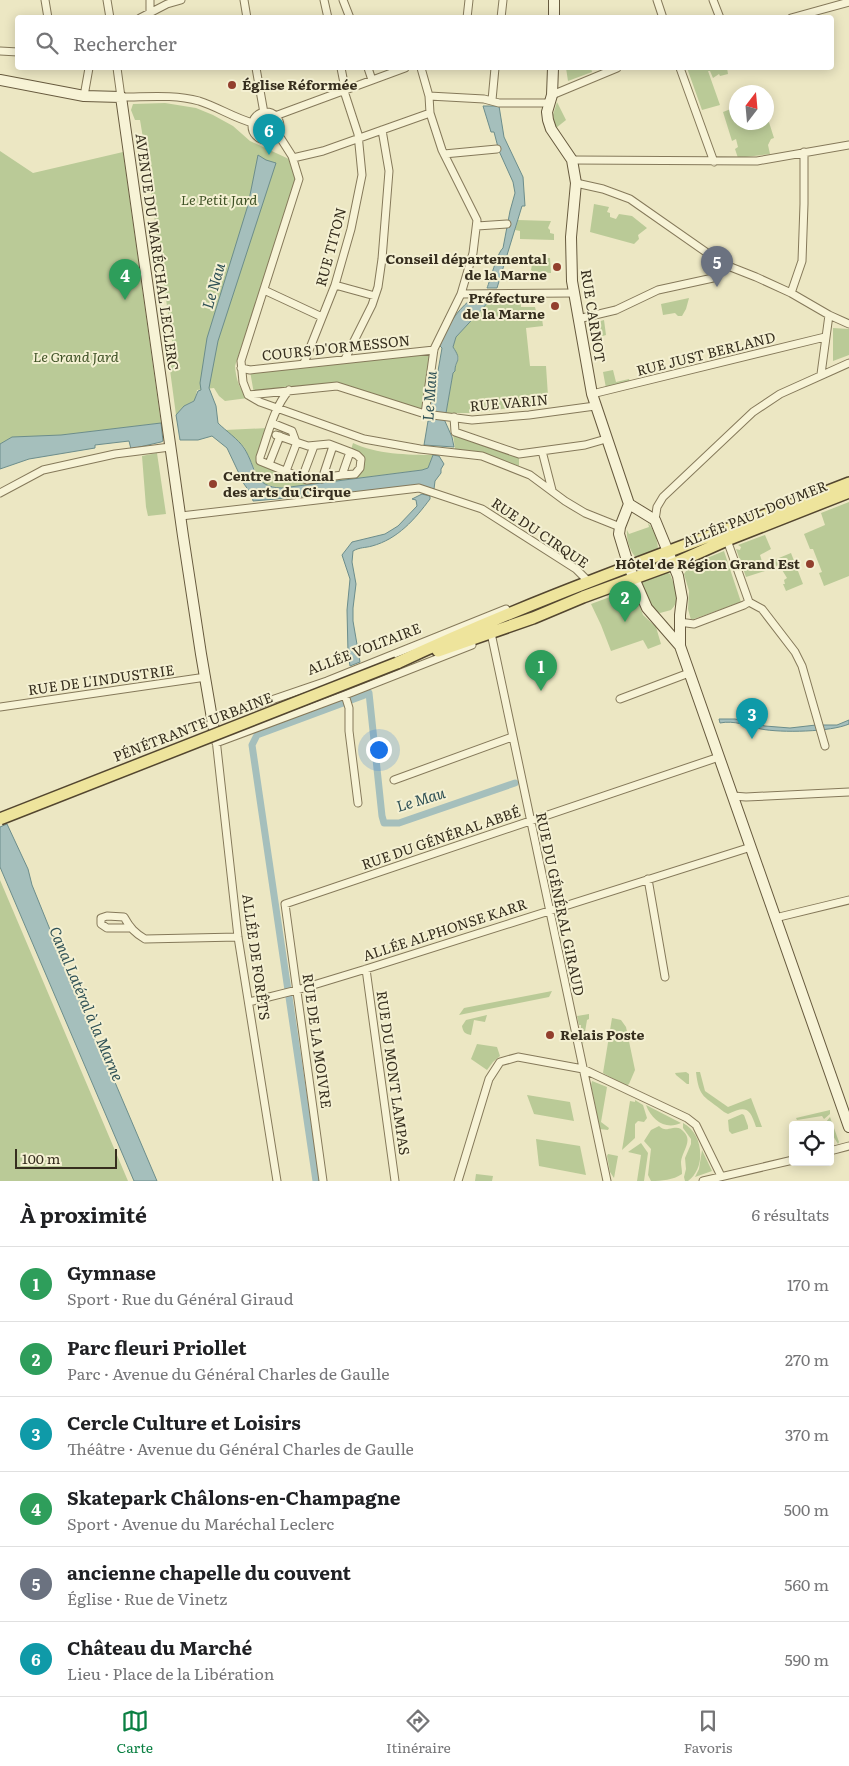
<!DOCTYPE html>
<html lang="fr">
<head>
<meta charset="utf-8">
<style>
	body { margin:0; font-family:Literata,serif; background:#f6f6f6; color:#202124 }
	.controls { position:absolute; right:15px; bottom:15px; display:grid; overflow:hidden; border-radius:5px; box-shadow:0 2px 12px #0003 }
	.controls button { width:45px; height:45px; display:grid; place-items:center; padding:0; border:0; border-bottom:1px solid #e0e0e0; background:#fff; color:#202124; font:25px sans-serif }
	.compass { position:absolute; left:729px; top:85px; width:45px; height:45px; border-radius:50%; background:#fff; box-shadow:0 2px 12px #0003; rotate:16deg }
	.scale { position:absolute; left:15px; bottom:12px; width:102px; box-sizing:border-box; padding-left:5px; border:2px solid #362e1e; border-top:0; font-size:14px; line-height:18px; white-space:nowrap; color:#362e1e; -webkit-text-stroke:4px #f4f0d2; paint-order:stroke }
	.you { position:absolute; left:378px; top:749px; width:18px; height:18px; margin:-12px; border:4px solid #fff; border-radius:50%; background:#1a73e8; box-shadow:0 0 0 8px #1a73e833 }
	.badge { display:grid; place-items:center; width:32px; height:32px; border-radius:50%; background:#0b8043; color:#fff; font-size:16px; font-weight:700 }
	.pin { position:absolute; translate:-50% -41px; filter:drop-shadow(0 1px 2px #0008) }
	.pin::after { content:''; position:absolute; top:26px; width:18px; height:15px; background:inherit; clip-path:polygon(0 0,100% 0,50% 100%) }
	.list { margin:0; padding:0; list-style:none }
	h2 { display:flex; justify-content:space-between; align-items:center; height:65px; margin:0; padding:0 20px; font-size:21px }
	h2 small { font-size:16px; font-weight:400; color:#757577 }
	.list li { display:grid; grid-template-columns:32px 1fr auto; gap:15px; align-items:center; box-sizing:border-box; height:75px; padding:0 20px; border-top:1px solid #e0e0e0 }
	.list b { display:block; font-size:19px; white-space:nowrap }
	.list p { margin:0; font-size:16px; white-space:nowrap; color:#757577 }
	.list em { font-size:16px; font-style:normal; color:#757577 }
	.icon { flex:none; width:28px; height:28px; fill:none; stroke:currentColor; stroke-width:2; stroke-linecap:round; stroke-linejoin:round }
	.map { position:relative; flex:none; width:849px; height:1181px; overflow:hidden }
	.search { position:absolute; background:#fff; box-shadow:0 2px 12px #0003; left:15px; right:15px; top:15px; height:55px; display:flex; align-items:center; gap:12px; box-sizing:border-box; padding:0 18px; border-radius:5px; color:#757577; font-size:19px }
	.sheet { height:515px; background:#fff }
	nav { display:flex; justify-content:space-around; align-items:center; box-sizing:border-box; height:70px; border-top:1px solid #e0e0e0; background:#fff; font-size:14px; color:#757577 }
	nav a { display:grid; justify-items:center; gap:2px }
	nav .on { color:#0b8043 }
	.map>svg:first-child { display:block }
</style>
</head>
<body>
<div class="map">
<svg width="849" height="1181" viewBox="0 0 849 1181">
	<rect width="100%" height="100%" fill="#ece7c3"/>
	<!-- green -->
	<path fill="#baca97" d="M566 68H591L592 72 568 81Z
		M687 68 698 70 702 68H727L728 74 720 76 719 74 713 78 710 71H708L720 105 702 110Z
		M557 102 566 120 556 128 553 115Z
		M165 103 196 108 213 115 233 126 250 141 291 160 296 178 235 366C236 379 239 389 248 398L225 401 219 396 214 388 197 390 195 400 184 406 176 415 168 355V352L172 351 173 348 143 138 140 120H135L131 110 133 104Z
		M736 107V122H766L767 116 774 138 771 139 768 145 770 154 738 158 735 149 738 147 736 139 732 141 723 112Z
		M260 125a6 6 0 1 1 12 0a6 6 0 1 1-12 0Z
		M0 151 33 173 123 152 161 423 63 435 11 438 0 444Z
		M594 204 609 207 607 212 610 213V217L616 219 619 214 632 216 647 228 638 235 639 239 634 244 590 232Z
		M518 220 551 221 548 228 550 230V233L554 234V240L520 239V231L515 230Z
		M533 258H550L551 273 533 272 531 270Z
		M689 298 686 309 682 316H678L675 313 663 315 661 304Z
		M488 302 521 303V307H535L536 311H541L543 326 526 328 530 366H546L548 396 531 399 532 405 473 413H446L453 372 459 358 453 347 456 337Z
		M604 320 606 335 596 338 594 323Z
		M833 328 849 329V355L833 361Z
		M425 353 430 356 422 410 337 386 254 394 250 371Z
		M613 370 616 382 629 379 630 383 606 388 603 372Z
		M268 428 256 461 297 478 356 475 363 458 351 450 353 443C376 454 408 455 433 455L428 468 422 470 282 488 266 485 260 481 244 447 225 430Z
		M453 434 519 456V466L474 451 455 449Z
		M157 453 166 514 148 516 146 507 142 456Z
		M849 502V576L824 586 819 573 822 572 813 549H810L804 534 825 525 821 513Z
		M648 523C654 529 658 541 658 549L637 558C630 553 626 538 627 530L629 534 649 527Z
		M765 535 771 549 760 555 765 571 746 577 736 549 740 550 741 547 738 545Z
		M724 551 741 602 691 620 688 609 689 591 684 574 690 565Z
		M791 553 803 584 786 591 783 584H785L784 580 787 578 779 565 776 566 774 560Z
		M666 572 670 574C675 587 682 599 671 610L660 613 653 610 642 584V581Z
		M626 591 636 596 643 615 656 627 661 644 648 649 643 640 611 651 601 625 591 604Z
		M0 880 128 1181H0Z
		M552 991 549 997 459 1015 464 1008Z
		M589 1014V1019L587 1020 583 1044 580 1029H581V1025H579L577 1016Z
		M487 1015 485 1022 474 1020 471 1035C465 1034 463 1032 462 1026L466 1020Z
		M612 1018 621 1020 626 1027 635 1070 629 1084 626 1086 603 1073Z
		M477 1044 497 1047 500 1056 493 1062 487 1070 471 1059Z
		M686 1072 689 1074V1084H687L676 1075 675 1073Z
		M696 1072H700L705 1091 728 1107 751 1098 762 1127H756C750 1108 746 1105 728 1114L724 1112C705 1096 699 1099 696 1072Z
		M592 1081 607 1087 601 1122 609 1128 608 1130 600 1129 591 1085Z
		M527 1095 570 1102 574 1121 534 1114Z
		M635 1100 643 1105 647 1118 644 1122 638 1121 635 1124V1138L622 1150 630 1101 635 1102Z
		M646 1105 681 1123C666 1130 652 1121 646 1105Z
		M830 1110V1114L824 1119 822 1116 797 1120 796 1118Z
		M742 1114 744 1115 748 1126V1129L732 1134 729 1131 728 1120Z
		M830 1117 839 1142 838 1144 830 1131V1125H827L826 1122Z
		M683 1123C703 1133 707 1167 688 1181H685L684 1177 686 1169 685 1158 691 1144V1139L683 1128Z
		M659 1126C664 1131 667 1129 673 1128 678 1127 681 1128 684 1132 693 1141 682 1151 681 1162 681 1166 682 1169 682 1174 673 1180 662 1181 651 1181L648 1175 651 1149 644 1141 651 1130Z
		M536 1139 580 1146 586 1175 539 1166Z
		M641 1143 648 1153 644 1181H637L641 1155 628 1152Z
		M702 1150 712 1171 695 1177 699 1169Z
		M608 1154 618 1156 614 1178 610 1172 607 1156Z
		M476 1174 493 1176 492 1181H475Z"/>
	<!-- water -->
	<path fill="#a5bfbc" stroke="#6c8d8b" d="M483 106H499L504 137 523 177 525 206H522L497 288H487C490 281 497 253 503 248L510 211 515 193 513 182 499 151 494 132H491Z
		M258 155 266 160 276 163 218 341 209 388 216 406 218 423C226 431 238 439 244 448 257 468 252 487 282 488L422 470 428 468 433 455 439 456 444 464 441 469V473L435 481 434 489 419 486 324 496 323 495 253 501 252 495 244 484 227 448 212 436 198 440H180L176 415 184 406 194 401 198 391 201 390 200 383 207 338 248 205Z
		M493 297 456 337 453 347C463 362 455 359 455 371L453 373 446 413C440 415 433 411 430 406L436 372 438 371 442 348 440 346C445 328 456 312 470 300Z
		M438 418 444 419 452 437 454 447 424 445 428 421 435 420Z
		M161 423 163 441 161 442 131 449 129 441 95 445V448L29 459 0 469V444L12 437 61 435Z
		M422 494 430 496V499C415 519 398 539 372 546 365 548 360 547 353 551L352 562 356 584 353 608V621L360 662 350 666 348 652 347 610 350 579 342 555 352 542 385 534 398 526 417 506 416 500 412 499Z
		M719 719H735L765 726 790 728 816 725H837L849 720V724C831 732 781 733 761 729 748 726 734 720 720 723Z
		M7 824 28 869 32 885 51 932 157 1181H134L0 867V827Z"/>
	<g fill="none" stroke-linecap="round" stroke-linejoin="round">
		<!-- canal -->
		<path stroke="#a5bfbc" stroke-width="7" d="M361 692 362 696 369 693 382 816 384 823H399L515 783
			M316 1181 252 745 257 735 362 696"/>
		<!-- minor casing -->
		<g stroke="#85795a" stroke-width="9">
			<path id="minor" d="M45 0 48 18
				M107 0 110 18
				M150 0V12
				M244 0 247 18
				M324 0 328 18
				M343 0 350 18
				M657 0 663 18
				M713 0 720 18
				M140 18 167 4 181 0
				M467 18 469 0
				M501 18 503 0
				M791 18 849 2
				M0 51 18 52
				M117 68 121 97C148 97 173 94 199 101 218 107 234 118 253 123
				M256 68 264 113
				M368 68 372 80
				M421 68 429 96 430 113 442 150 477 220 473 253 461 294 434 349 425 414
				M680 68 714 162
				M552 95 617 68
				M84 96 89 68
				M429 96 484 99 499 103H550
				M492 100 495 68
				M252 126a14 14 0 1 1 28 0a14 14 0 1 1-28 0Z
				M275 116 405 68
				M278 134 292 156 299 179 241 361 243 382 248 395 260 402 364 439 420 449 482 456 530 475 565 501 585 513 620 527
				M444 154 497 149
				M293 158 323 151 430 113
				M572 160 757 161 849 145
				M576 183 603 189 630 199 723 264 756 277 791 293 829 315 849 324
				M477 226 507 224
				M335 285 375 296
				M264 290 322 317
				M791 293 802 261 804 204V152
				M461 294 573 293
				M578 319 616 310 658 290 713 278 723 264
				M345 359 372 305 378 287 382 259 389 171 382 130
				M304 363 335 285 351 229 362 175 358 134 344 91V83L341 68
				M241 368 250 370 434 350
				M821 374 829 315
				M592 394 825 337
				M248 395 337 386 425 414 472 420 529 415 595 406
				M454 417 455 432 519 454 585 445 606 439
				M272 423 292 431 296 442 308 446 329 444 350 452 342 475 307 480 260 461V457C268 435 273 409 289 390
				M276 435 296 442
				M542 451 552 490
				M269 464 280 436
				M286 471 297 442
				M342 475 355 474 360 468 361 459 357 455 350 452
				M302 478 314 446
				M322 479 333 446
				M0 493 43 470 115 454 170 447
				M181 516 419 488 482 509 576 569 589 582
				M655 520 657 507 663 497 753 412 780 394 849 363
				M749 602 762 609 795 652 802 666 825 746
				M679 622 694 624 744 605 749 602 727 540
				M489 634 491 633 607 1181
				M345 695 349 708V731L358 803
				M620 699 689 673
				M0 707 206 677
				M213 720 327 681 506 609
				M216 739 238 937 277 1181
				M216 743 345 695 472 645
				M394 780 512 737
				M733 796 746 797 849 792
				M648 879 665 977
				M775 918 849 900
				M130 928H107L101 924V918L107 916 124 917C130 928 135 933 145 939L238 937
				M366 969 395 1181
				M249 1002 297 990 366 969 751 847
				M830 1151 849 1146
				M323 1181 285 904 719 757
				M458 1181 489 1079 500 1062 518 1057 583 1069 687 1118 696 1125 721 1176
				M703 1181 793 1160"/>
		</g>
		<!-- secondary casing -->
		<g stroke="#675a3e" stroke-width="12">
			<path id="secondary" d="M554 18V0
				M553 68 552 95 547 112 548 120 551 129 572 160 576 183 571 237 572 281 592 394 629 504 655 520 678 576 682 598 680 615V646L849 1127
				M0 80 84 96 121 97 183 536 201 654 215 736
				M629 504 620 527 619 534 629 567 647 608 680 646"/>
		</g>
		<!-- primary casing -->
		<g stroke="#53462f" stroke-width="14">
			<path id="primary" d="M438 651 533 618 583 597 673 564 727 540 849 492
				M397 663C544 594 698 542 849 483"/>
		</g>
		<!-- minor -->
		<use href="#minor" stroke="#f7f3d6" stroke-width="7"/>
		<!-- secondary -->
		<use href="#secondary" stroke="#f7f3d6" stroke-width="10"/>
		<!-- primary -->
		<use href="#primary" stroke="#eee49c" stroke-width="11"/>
		<!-- primary-bridge casing -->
		<g stroke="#53462f" stroke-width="14" stroke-linecap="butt">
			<path id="primary-bridge" d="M0 819 397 663"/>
		</g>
		<!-- primary-bridge -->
		<use href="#primary-bridge" stroke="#eee49c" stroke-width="11"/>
	</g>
	<!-- markers -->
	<g fill="#923f2d" stroke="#f4f0d2" stroke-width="2">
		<circle cx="232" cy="85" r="5"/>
		<circle cx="557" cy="267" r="5"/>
		<circle cx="555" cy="306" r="5"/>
		<circle cx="213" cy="484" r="5"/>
		<circle cx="810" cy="564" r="5"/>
		<circle cx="550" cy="1035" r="5"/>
	</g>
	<g text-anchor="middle" stroke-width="4" stroke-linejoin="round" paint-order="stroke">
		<!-- poi labels -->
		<g font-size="14" font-weight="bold" fill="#362e1e" stroke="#f4f0d2" text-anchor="start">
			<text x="242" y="90">Église Réformée</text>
			<text x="547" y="264" text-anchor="end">Conseil départemental<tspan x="547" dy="16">de la Marne</tspan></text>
			<text x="545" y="303" text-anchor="end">Préfecture<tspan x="545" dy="16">de la Marne</tspan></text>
			<text x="223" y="481">Centre national<tspan x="223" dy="16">des arts du Cirque</tspan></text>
			<text x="800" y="569" text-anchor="end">Hôtel de Région Grand Est</text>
			<text x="560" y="1040">Relais Poste</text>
		</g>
		<!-- park labels -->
		<g font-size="14" font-style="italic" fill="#3e5125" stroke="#f4f0d2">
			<text x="219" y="205">Le Petit Jard</text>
			<text x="76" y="362">Le Grand Jard</text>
		</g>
		<!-- street labels -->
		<g font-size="14" fill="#362e1e" stroke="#f4f0d2">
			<text transform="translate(331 247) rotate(-75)" y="5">RUE TITON</text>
			<text transform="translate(157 252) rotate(82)" y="5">AVENUE DU MARÉCHAL LECLERC</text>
			<text transform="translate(593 316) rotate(81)" y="5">RUE CARNOT</text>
			<text transform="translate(336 348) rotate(-6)" y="5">COURS D'ORMESSON</text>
			<text transform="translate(706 354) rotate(-14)" y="5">RUE JUST BERLAND</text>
			<text transform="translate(509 403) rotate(-5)" y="5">RUE VARIN</text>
			<text transform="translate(755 514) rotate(-22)" y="5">ALLÉE PAUL DOUMER</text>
			<text transform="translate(540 533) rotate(34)" y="5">RUE DU CIRQUE</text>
			<text transform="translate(364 649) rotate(-21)" y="5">ALLÉE VOLTAIRE</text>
			<text transform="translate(101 680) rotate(-8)" y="5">RUE DE L'INDUSTRIE</text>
			<text transform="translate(193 727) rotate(-21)" y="5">PÉNÉTRANTE URBAINE</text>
			<text transform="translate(441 838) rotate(-19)" y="5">RUE DU GÉNÉRAL ABBÉ</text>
			<text transform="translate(560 904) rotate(78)" y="5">RUE DU GÉNÉRAL GIRAUD</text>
			<text transform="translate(445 930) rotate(-18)" y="5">ALLÉE ALPHONSE KARR</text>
			<text transform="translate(256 957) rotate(82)" y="5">ALLÉE DE FORÊTS</text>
			<text transform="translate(317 1041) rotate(82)" y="5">RUE DE LA MOIVRE</text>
			<text transform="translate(393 1073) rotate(82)" y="5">RUE DU MONT LAMPAS</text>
		</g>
		<!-- water labels -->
		<g font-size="15" font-style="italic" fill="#2e5055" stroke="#f4f0d2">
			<text transform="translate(214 286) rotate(-74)" y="5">Le Nau</text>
			<text transform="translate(430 396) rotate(-86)" y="5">Le Mau</text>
			<text transform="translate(421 800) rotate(-17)" y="5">Le Mau</text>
			<text transform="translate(86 1004) rotate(67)" y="5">Canal Latéral à la Marne</text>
		</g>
	</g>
</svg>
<div class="controls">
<button><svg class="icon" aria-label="locate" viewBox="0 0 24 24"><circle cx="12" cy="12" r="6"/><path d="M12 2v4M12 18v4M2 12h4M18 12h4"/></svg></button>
</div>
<svg class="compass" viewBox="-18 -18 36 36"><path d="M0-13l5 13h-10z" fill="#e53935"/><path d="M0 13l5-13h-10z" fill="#757577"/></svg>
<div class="scale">100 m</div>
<div class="you"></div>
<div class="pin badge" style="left:541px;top:691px;background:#2e9e5b">1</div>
<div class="pin badge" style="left:625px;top:622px;background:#2e9e5b">2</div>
<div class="pin badge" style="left:752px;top:739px;background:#0f9aa8">3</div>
<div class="pin badge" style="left:125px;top:300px;background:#2e9e5b">4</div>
<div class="pin badge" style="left:717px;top:287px;background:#6b7280">5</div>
<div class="pin badge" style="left:269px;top:155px;background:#0f9aa8">6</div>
<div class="search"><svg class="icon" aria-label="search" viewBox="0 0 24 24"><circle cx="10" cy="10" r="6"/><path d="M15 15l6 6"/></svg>Rechercher</div>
</div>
<section class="sheet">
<h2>À proximité<small>6 résultats</small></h2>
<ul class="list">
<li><span class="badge" style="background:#2e9e5b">1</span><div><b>Gymnase</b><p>Sport · Rue du Général Giraud</p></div><em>170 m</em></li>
<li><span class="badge" style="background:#2e9e5b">2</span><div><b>Parc fleuri Priollet</b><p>Parc · Avenue du Général Charles de Gaulle</p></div><em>270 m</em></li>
<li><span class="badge" style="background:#0f9aa8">3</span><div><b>Cercle Culture et Loisirs</b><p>Théâtre · Avenue du Général Charles de Gaulle</p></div><em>370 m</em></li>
<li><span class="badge" style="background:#2e9e5b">4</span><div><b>Skatepark Châlons-en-Champagne</b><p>Sport · Avenue du Maréchal Leclerc</p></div><em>500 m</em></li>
<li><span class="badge" style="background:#6b7280">5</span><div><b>ancienne chapelle du couvent</b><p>Église · Rue de Vinetz</p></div><em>560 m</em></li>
<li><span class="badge" style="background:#0f9aa8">6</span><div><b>Château du Marché</b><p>Lieu · Place de la Libération</p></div><em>590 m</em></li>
</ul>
</section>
<nav>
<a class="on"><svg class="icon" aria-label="map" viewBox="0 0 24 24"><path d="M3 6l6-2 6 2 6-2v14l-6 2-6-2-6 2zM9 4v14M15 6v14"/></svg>Carte</a>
<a><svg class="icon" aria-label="directions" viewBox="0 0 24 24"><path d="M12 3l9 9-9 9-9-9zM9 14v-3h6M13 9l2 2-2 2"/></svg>Itinéraire</a>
<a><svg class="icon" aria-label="saved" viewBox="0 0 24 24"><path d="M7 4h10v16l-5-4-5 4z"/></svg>Favoris</a>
</nav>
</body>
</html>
